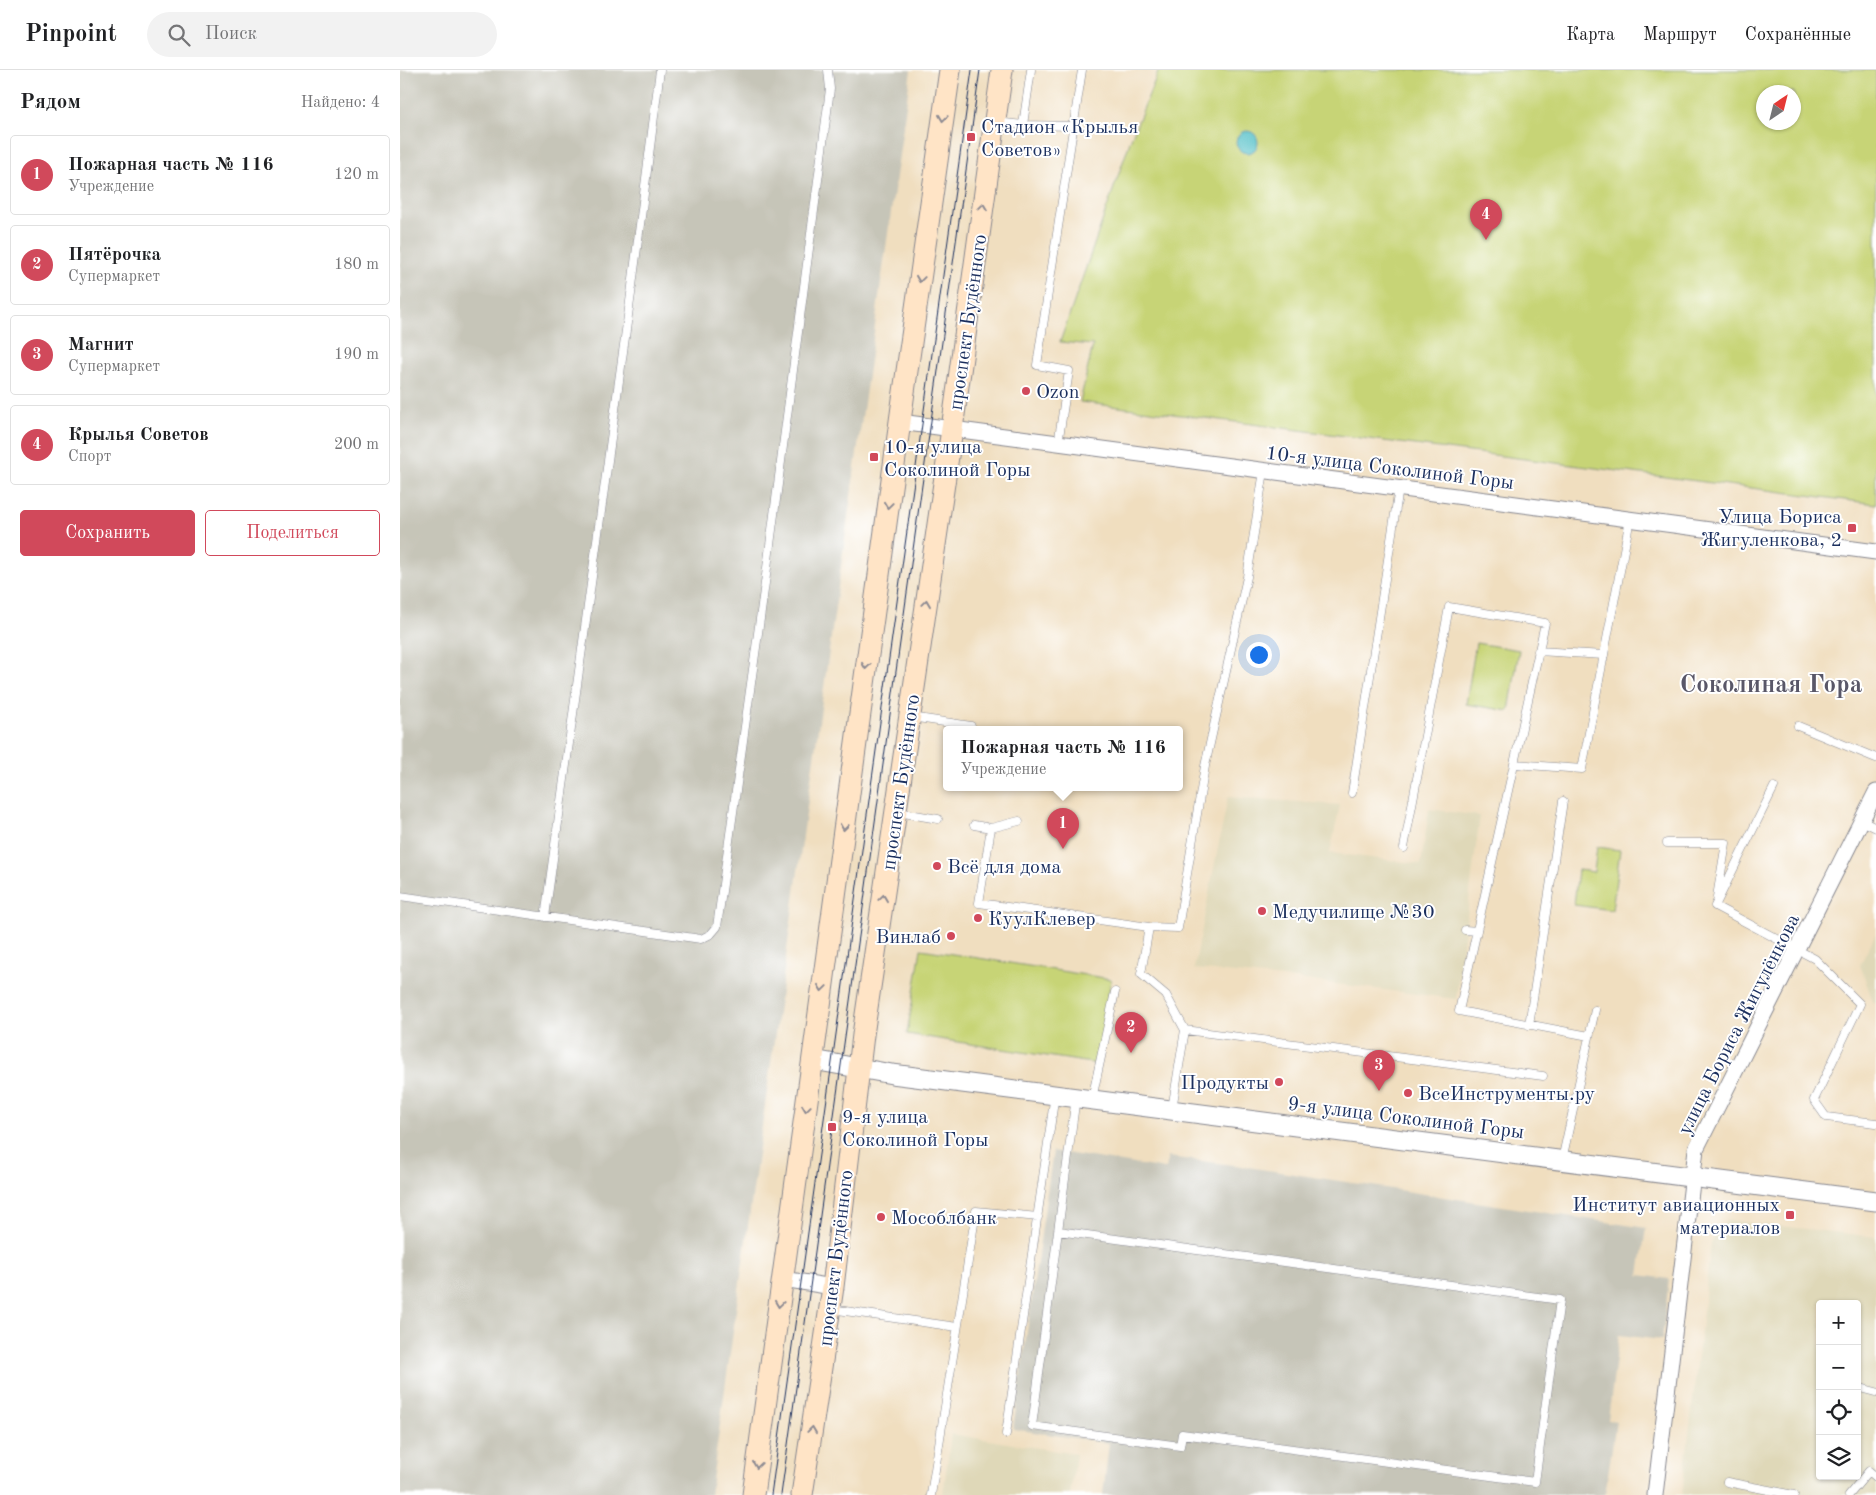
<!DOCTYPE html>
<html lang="ru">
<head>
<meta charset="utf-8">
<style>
	body { margin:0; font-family:"Old Standard TT",serif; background:#f2f2f2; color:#202124 }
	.controls { position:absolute; right:15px; bottom:15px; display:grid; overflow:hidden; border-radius:5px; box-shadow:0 1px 4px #0004 }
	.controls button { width:45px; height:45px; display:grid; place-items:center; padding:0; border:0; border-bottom:1px solid #e0e0e0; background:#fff; color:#202124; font:25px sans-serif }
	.compass { position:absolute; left:1356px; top:15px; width:45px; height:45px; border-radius:50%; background:#fff; box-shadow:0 1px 4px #0004; rotate:35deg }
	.you { position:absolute; left:858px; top:584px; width:18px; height:18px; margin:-12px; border:4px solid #fff; border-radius:50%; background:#1a73e8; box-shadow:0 0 0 8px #1a73e833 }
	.badge { display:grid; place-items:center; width:32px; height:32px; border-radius:50%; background:#d1495b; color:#fff; font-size:16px; font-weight:700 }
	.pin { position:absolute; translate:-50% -41px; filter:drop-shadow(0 1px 2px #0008) }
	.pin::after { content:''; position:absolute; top:26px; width:18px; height:15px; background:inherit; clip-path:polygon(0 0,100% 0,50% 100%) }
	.popup { position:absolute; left:543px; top:656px; width:240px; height:65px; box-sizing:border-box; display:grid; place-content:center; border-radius:5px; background:#fff; filter:drop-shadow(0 1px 4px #0005); font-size:16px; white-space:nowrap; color:#757577 }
	.popup b { font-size:19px; color:#202124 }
	.popup::after { content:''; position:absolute; left:50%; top:100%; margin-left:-10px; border:10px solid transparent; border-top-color:#fff }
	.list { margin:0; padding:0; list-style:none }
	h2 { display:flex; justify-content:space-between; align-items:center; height:65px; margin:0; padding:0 20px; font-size:21px }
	h2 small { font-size:16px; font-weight:400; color:#757577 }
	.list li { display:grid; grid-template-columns:32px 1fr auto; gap:15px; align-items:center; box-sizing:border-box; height:80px; margin:0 10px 10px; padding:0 10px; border:1px solid #e0e0e0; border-radius:5px }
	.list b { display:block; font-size:19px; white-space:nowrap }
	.list p { margin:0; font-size:16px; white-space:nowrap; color:#757577 }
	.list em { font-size:16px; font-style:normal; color:#757577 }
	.actions { display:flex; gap:10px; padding:15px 20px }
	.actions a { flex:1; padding:11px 0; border:1px solid #d1495b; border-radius:5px; text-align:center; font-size:18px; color:#d1495b }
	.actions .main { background:#d1495b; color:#fff }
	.icon { flex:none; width:28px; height:28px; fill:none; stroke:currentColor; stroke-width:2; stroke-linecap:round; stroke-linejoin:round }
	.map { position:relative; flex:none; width:1476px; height:1425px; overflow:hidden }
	header { display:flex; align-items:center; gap:30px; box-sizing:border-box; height:70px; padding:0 25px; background:#fff; border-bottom:1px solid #e0e0e0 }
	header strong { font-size:24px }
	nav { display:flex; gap:28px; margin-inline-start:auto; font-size:18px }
	.search { width:350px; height:45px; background:#f2f2f2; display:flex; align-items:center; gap:12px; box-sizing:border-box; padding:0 18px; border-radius:28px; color:#757577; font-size:19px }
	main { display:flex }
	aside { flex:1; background:#fff }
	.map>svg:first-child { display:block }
</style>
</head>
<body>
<header>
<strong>Pinpoint</strong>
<div class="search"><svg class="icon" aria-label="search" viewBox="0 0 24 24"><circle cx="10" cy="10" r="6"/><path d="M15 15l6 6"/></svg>Поиск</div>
<nav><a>Карта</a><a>Маршрут</a><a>Сохранённые</a></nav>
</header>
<main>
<aside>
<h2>Рядом<small>Найдено: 4</small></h2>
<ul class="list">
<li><span class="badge">1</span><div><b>Пожарная часть № 116</b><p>Учреждение</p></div><em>120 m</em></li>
<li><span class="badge">2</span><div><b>Пятёрочка</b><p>Супермаркет</p></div><em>180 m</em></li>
<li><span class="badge">3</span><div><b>Магнит</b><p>Супермаркет</p></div><em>190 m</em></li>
<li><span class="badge">4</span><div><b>Крылья Советов</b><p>Спорт</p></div><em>200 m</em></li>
</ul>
<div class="actions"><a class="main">Сохранить</a><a>Поделиться</a></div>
</aside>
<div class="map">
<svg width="1476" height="1425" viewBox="0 0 1476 1425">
	<rect width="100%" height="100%" fill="#fff"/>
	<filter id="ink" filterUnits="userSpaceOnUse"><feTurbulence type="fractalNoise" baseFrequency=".02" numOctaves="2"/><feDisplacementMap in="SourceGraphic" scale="10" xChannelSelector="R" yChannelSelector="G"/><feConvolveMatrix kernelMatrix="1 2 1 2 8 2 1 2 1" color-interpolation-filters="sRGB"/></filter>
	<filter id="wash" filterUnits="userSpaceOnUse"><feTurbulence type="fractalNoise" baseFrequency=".0096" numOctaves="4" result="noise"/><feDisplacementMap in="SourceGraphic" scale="20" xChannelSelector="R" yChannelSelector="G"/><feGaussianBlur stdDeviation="1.12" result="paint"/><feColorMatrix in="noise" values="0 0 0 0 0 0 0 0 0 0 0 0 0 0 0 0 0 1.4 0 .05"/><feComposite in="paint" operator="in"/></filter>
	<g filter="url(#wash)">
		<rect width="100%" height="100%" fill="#f0debf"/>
		<!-- built -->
		<path fill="#dfd8b8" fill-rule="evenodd" d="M828 727 940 735 930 783 1021 794 1029 739 1080 746 1056 929 905 910 794 899Z
			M1476 863V934L1473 932 1460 895Z
			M1327 1150 1476 1167V1425H1282L1311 1173ZM1420 1234H1457V1406H1420Z
			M551 1364 676 1384 670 1425H543Z"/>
		<!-- industrial -->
		<path fill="#c6c5b8" d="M0 0H511L310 1425H0Z
			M653 1081 766 1099 768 1087 841 1096 1246 1158 1239 1205 1269 1209 1262 1270 1219 1265 1208 1350 1216 1351 1205 1425H703L709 1373 613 1359Z"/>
		<!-- green -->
		<path fill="#c7d476" stroke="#71826a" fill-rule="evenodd" d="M759 0H1476V434L680 332 693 275 660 272 731 69ZM1364 22H1394V52H1364Z
			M1076 573 1119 580 1109 641 1066 634Z
			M1197 777 1220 780 1212 840 1174 835 1178 800 1194 802Z
			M521 879 711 909 698 994 507 964Z"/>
		<!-- water -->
		<path fill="#52c0c7" stroke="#367892" d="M836 72a11 11 0 1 1 22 0a11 11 0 1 1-22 0Z"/>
	</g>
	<g filter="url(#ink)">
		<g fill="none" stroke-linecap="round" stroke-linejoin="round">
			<!-- service casing -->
			<g stroke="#86868e" stroke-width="9">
				<path id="service" d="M596 52 623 55 674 56
					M623 55 631 0
					M658 374 669 301 637 295 682 0
					M1138 581 1204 585
					M511 647 571 656
					M1398 656 1476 688
					M1114 694 1059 941 1189 966
					M1374 717 1315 836 1415 889 1460 934 1414 1030 1426 1047 1476 1053
					M952 723 999 418
					M498 742 538 749
					M1462 751 1476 758
					M574 755 591 758 579 833 749 857 741 904 766 925 785 960 772 1039
					M591 758 619 751
					M1267 773H1326L1317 827
					M1004 778 1049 537 1145 553 1114 694 1182 699 1230 449
					M0 826 301 869 311 864 317 857 365 513 430 19 428 0
					M145 847 231 224 260 0
					M749 857 778 858 805 696 847 507 864 401
					M1065 860 1077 861
					M1129 955 1163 731
					M785 960 1143 1006
					M692 1029 715 922
					M1162 1090 1195 940
					M658 1161 632 1356 780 1376 782 1364 1135 1412 1160 1230 658 1161 676 1027
					M431 1239 557 1257
					M1457 1317 1476 1322
					M606 1364 655 1024
					M1327 1412 1394 1425
					M531 1425 576 1141 638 1147
					M1449 1425 1469 1401 1476 1407"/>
			</g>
			<!-- minor casing -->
			<g stroke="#86868e" stroke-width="17">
				<path id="minor" d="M500 352 1476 482
					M383 1209 433 1217
					M1255 1425 1296 1079 1476 722"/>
			</g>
			<!-- tertiary casing -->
			<g stroke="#86868e" stroke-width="21">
				<path id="tertiary" d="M413 990 492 1004 1476 1131"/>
			</g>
			<!-- secondary casing -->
			<g stroke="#86868e" stroke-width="23">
				<path id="secondary" d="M353 1425 504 322 550 0
					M402 1425 433 1217 463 965 552 359 602 0"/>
			</g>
			<!-- service -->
			<use href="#service" stroke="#fff" stroke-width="8"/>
			<!-- minor -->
			<use href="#minor" stroke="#fff" stroke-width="15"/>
			<!-- tertiary -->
			<use href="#tertiary" stroke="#fff" stroke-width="19"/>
			<!-- secondary -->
			<use href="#secondary" stroke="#ffe4c6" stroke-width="21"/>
			<!-- tram -->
			<path stroke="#1b2f5e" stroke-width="1" d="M371 1425 572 0
				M381 1425 580 0"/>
		</g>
		<!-- one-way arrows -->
		<defs><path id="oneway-chevron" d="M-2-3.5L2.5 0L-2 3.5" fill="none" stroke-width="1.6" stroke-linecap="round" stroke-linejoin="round" transform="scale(1.25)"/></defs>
		<g stroke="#8d8a92">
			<use href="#oneway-chevron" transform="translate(543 48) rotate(98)"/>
			<use href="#oneway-chevron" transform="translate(583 137) rotate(-82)"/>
			<use href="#oneway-chevron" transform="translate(520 209) rotate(98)"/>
			<use href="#oneway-chevron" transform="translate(488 435) rotate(98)"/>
			<use href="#oneway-chevron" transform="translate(526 533) rotate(-82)"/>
			<use href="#oneway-chevron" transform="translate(466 596) rotate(98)"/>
			<use href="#oneway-chevron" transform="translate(444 757) rotate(98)"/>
			<use href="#oneway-chevron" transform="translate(483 828) rotate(-82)"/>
			<use href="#oneway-chevron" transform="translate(422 918) rotate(98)"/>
			<use href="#oneway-chevron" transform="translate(406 1038) rotate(98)"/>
			<use href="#oneway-chevron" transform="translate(379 1234) rotate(98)"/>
			<use href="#oneway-chevron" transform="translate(412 1360) rotate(-82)"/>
			<use href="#oneway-chevron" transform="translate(357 1395) rotate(98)"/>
		</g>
	</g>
	<!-- markers -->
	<g fill="#d1495b" stroke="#fff" stroke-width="2">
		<rect x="566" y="62" width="10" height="10" rx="2.5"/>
		<circle cx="626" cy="321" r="5"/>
		<rect x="469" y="382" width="10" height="10" rx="2.5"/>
		<rect x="1447" y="453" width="10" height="10" rx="2.5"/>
		<circle cx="537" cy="796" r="5"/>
		<circle cx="862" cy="841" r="5"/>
		<circle cx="578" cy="848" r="5"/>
		<circle cx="551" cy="866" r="5"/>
		<circle cx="879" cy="1012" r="5"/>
		<circle cx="1008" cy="1023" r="5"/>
		<rect x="427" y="1052" width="10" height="10" rx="2.5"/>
		<rect x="1385" y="1140" width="10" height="10" rx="2.5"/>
		<circle cx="481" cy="1147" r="5"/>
	</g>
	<g text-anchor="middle" stroke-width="4" stroke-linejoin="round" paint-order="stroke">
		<!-- poi labels -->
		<g font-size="20" fill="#1b2f5e" stroke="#fff" text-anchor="start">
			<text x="581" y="63">Стадион «Крылья<tspan x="581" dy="23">Советов»</tspan></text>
			<text x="636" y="328">Ozon</text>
			<text x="484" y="383">10-я улица<tspan x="484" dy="23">Соколиной Горы</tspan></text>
			<text x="1442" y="453" text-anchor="end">Улица Бориса<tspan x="1442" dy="23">Жигуленкова, 2</tspan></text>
			<text x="547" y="803">Всё для дома</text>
			<text x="872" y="848">Медучилище №30</text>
			<text x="588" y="855">КуулКлевер</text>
			<text x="541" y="873" text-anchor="end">Винлаб</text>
			<text x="869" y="1019" text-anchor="end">Продукты</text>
			<text x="1018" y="1030">ВсеИнструменты.ру</text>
			<text x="442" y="1053">9-я улица<tspan x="442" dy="23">Соколиной Горы</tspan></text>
			<text x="1380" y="1141" text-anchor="end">Институт авиационных<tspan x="1380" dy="23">материалов</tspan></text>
			<text x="491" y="1154">Мособлбанк</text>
		</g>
		<!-- street labels -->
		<g font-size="20" fill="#1b2f5e" stroke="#fff">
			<text transform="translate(567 252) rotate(-82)" y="7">проспект Будённого</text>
			<text transform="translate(990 397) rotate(7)" y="7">10-я улица Соколиной Горы</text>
			<text transform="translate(500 712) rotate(-82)" y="7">проспект Будённого</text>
			<text transform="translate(1338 954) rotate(-63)" y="7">улица Бориса Жигулёнкова</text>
			<text transform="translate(1006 1047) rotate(7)" y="7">9-я улица Соколиной Горы</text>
			<text transform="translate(435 1188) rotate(-83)" y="7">проспект Будённого</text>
		</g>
		<!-- district labels -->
		<g font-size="25" font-weight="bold" fill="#595768" stroke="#fff">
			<text x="1371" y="622">Соколиная Гора</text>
		</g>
	</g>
</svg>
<div class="controls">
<button>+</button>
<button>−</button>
<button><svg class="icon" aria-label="locate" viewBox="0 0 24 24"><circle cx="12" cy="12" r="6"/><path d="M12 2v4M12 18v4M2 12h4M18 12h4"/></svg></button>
<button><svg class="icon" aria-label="layers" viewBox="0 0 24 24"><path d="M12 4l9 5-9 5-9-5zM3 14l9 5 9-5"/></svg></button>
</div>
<svg class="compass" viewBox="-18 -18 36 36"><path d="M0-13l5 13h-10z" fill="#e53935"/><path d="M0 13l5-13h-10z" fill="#757577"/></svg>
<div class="you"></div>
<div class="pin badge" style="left:663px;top:779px">1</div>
<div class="popup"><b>Пожарная часть № 116</b>Учреждение</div>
<div class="pin badge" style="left:731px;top:983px">2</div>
<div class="pin badge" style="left:979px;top:1021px">3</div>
<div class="pin badge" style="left:1086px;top:170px">4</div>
</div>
</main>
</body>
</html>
